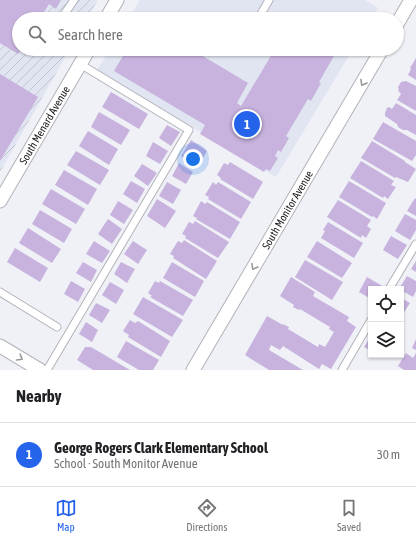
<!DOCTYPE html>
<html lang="en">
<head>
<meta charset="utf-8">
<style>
	body { margin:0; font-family:"Asap Condensed",sans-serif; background:#f2f2f2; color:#202124 }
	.controls { position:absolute; right:12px; bottom:12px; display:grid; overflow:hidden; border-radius:0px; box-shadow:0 1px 3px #0004 }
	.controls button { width:36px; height:36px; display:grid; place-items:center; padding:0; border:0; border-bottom:1px solid #e0e0e0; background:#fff; color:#202124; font:20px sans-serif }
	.you { position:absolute; left:193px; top:159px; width:14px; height:14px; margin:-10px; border:3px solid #fff; border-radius:50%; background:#1a73e8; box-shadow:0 0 0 6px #1a73e833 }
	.badge { display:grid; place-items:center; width:26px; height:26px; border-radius:50%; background:#2563eb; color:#fff; font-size:13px; font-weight:700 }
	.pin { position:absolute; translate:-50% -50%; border:2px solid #fff; box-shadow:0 1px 4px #0006 }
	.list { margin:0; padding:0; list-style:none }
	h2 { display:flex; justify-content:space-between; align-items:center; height:52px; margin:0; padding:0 16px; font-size:17px }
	h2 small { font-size:13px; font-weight:400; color:#757577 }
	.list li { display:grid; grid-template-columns:26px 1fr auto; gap:12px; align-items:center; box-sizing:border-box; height:64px; padding:0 16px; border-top:1px solid #e0e0e0 }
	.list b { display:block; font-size:15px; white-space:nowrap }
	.list p { margin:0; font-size:13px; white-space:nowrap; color:#757577 }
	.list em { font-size:13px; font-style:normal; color:#757577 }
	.icon { flex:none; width:22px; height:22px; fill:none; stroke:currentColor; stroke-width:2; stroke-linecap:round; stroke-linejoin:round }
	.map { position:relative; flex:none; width:416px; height:370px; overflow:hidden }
	.search { position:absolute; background:#fff; box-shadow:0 1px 3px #0004; left:12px; right:12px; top:12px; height:44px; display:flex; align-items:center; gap:10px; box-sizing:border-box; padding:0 14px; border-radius:22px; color:#757577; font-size:15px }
	.sheet { height:116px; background:#fff }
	nav { display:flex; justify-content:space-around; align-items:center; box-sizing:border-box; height:56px; border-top:1px solid #e0e0e0; background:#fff; font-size:11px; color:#757577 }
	nav a { display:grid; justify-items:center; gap:2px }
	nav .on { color:#2563eb }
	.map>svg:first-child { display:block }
</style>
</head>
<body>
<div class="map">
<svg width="416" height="370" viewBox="0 0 416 370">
	<defs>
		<pattern id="industrial-furrows" width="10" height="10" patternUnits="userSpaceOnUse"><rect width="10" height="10" fill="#e1e4f1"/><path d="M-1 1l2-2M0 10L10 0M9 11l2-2" fill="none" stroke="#c1c3ce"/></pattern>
	</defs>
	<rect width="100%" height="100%" fill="#eff1f7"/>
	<!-- built -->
	<path fill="#e1e4f1" d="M140 0H365L378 8 371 19H128Z
		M110 49H353L276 177 97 70Z"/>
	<!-- industrial -->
	<path fill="url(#industrial-furrows)" d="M0 0H98L87 19H19V49H70L0 172Z"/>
	<!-- building -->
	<path fill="#c7b3de" d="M0 0H61L56 9 49 4 40 19H19V49H22L18 54 0 43Z
		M127 49H191L248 83 237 103 241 106 275 49H338L319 82 321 83 311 101 308 99 286 136 289 138 281 152 278 150 275 156 278 158 270 171 266 169 264 172 200 134 205 125 114 71Z
		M416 58V80L408 75 411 69 410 68Z
		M0 74 38 97 0 161Z
		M406 81 416 86V111L397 100 401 94 399 92 398 87 401 82Z
		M111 92 148 114 139 129 102 107Z
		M396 103 416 115V135L407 130H403L398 127 397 124 385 116V113L387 108 389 107 392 109Z
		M99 112 130 130 121 145 91 127Z
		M383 122 416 141V155L412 161 373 139Z
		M167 125 180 132 171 146 159 138Z
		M88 131 118 149 109 165 79 146Z
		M191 140 207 151 198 166 181 156Z
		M372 141 405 161V162L416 169 408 182 396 177 395 178 361 158Z
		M153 142 168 151 160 164 146 156Z
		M76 151 109 170 100 185 67 165Z
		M361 161 394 181 391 185 396 187 388 199 384 196 383 198 350 178Z
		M230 162 263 182 253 199 220 179 221 178 217 175 224 163 228 165Z
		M179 163 193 172 186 184 172 176Z
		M142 164 157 173 148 186 134 176Z
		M64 170 97 189 88 205 55 185Z
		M131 181 145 189 137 203 123 194Z
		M349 181 386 203 377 219 373 216 372 217 339 197Z
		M167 182 181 190 173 204 159 196Z
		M213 182 216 185 218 182 251 202 241 219 208 199 209 197 205 195Z
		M51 189 85 209 76 224 42 204Z
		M415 198 416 199V216L407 211Z
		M157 199 176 211 165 228 147 216Z
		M338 200 371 220 367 226 371 229 366 238 362 235 361 238 327 217Z
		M118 201 133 210 124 224 110 215Z
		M201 201 205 204 207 202 240 222 230 239 196 219 197 218 193 216Z
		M40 210 72 229 64 243 32 224Z
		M405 214 416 220V230L410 240 395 231Z
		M108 219 122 229 112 244 98 234Z
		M195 221 229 242 218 258 185 238 186 236 182 234 189 222 193 224Z
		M328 222 363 243 354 258 321 238 325 231 323 230Z
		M28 228 61 249 52 263 19 243Z
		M391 236 407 245 398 259 383 250Z
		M184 240 217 261 206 279 173 258 174 256 170 254 178 241 182 243Z
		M94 241 110 251 102 263 86 254Z
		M133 241 147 250 138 264 124 254Z
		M317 241 352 263 342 278 307 257Z
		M15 248 48 268 40 282 7 262Z
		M305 260 343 282 332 300 295 277Z
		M416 261V272L411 269Z
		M83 262 97 270 91 282 76 273Z
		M121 262 135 269 127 283 114 274Z
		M172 262 204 281 195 297 163 278Z
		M407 276 416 281V291L413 297 399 289Z
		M291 277 315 292 313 296 349 317 347 321 356 327 331 369 322 364 319 369 283 346 280 350 271 345 269 350 303 370H269L245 355 267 316 283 325V324L289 327 288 329 318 347 319 344 325 347 334 332 329 329 330 327 300 309 299 310 293 307 294 305 280 296Z
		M367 277 384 287 383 289H371V299L359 292Z
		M71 281 85 289 78 302 64 294Z
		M155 281 159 283 160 281 193 300 183 316 150 297 152 296 148 293Z
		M110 282 124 290 116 304 102 295Z
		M143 297 183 320 172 337 133 314Z
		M401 298 410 303 401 317Z
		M96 303 110 310 102 323 89 315Z
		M130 320 135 323 138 321 170 341 161 357 128 337 129 335 123 331Z
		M86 322 98 330 92 342 79 334Z
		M371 336V351L364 347Z
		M416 339V350L412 348Z
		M126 341 159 360 153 370H139L117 357Z
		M85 347H91L130 370H93L77 360Z
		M406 353 413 358 416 353V370H404L398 366Z"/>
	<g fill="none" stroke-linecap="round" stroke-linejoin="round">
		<!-- service casing -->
		<g stroke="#b1b3b9" stroke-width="9">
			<path id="service" d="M61 19 74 0
				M258 19 269 0
				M389 289 416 244
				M0 292 57 327
				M47 370 189 130 80 64
				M342 370 371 320"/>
		</g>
		<!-- minor casing -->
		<g stroke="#b1b3b9" stroke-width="15">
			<g id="minor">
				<path d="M106 19 117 0"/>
				<path d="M397 24 411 0"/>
				<path id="s1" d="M0 201 89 49"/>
				<path d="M0 346 40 370"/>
				<path id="s2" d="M193 370 382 49"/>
			</g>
		</g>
		<!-- service -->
		<use href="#service" stroke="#fff" stroke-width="7"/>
		<!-- minor -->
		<use href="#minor" stroke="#fff" stroke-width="13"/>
	</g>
	<!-- one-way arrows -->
	<defs><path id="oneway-chevron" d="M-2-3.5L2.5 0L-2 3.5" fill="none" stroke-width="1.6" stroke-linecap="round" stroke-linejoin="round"/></defs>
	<g stroke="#99999a">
		<use href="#oneway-chevron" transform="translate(363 83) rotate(120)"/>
		<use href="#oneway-chevron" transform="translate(254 267) rotate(120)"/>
		<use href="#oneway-chevron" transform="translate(20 358) rotate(31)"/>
	</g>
	<g text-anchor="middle" stroke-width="4" stroke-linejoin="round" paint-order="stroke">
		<!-- street labels -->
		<g font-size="11" fill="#1d1d1f" stroke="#fefefe">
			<text dy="4" stroke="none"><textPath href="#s1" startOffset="88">South Menard Avenue</textPath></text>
			<text dy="4" stroke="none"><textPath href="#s2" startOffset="186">South Monitor Avenue</textPath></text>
		</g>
	</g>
</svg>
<div class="controls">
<button><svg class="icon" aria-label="locate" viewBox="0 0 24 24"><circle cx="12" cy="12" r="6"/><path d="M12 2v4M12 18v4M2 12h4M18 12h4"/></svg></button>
<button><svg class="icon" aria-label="layers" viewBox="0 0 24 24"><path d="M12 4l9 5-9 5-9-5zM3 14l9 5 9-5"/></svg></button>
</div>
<div class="you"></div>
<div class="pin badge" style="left:247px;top:124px">1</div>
<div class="search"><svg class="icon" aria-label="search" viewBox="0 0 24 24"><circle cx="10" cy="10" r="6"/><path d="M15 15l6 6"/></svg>Search here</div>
</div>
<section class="sheet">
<h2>Nearby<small></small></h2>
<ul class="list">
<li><span class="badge">1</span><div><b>George Rogers Clark Elementary School</b><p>School · South Monitor Avenue</p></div><em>30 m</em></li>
</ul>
</section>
<nav>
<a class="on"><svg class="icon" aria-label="map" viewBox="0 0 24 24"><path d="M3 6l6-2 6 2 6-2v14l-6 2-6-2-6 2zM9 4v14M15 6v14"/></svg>Map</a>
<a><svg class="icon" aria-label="directions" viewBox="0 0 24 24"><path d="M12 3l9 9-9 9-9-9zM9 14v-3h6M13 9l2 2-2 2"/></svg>Directions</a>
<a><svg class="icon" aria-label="saved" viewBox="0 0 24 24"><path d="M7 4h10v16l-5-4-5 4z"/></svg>Saved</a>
</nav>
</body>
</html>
